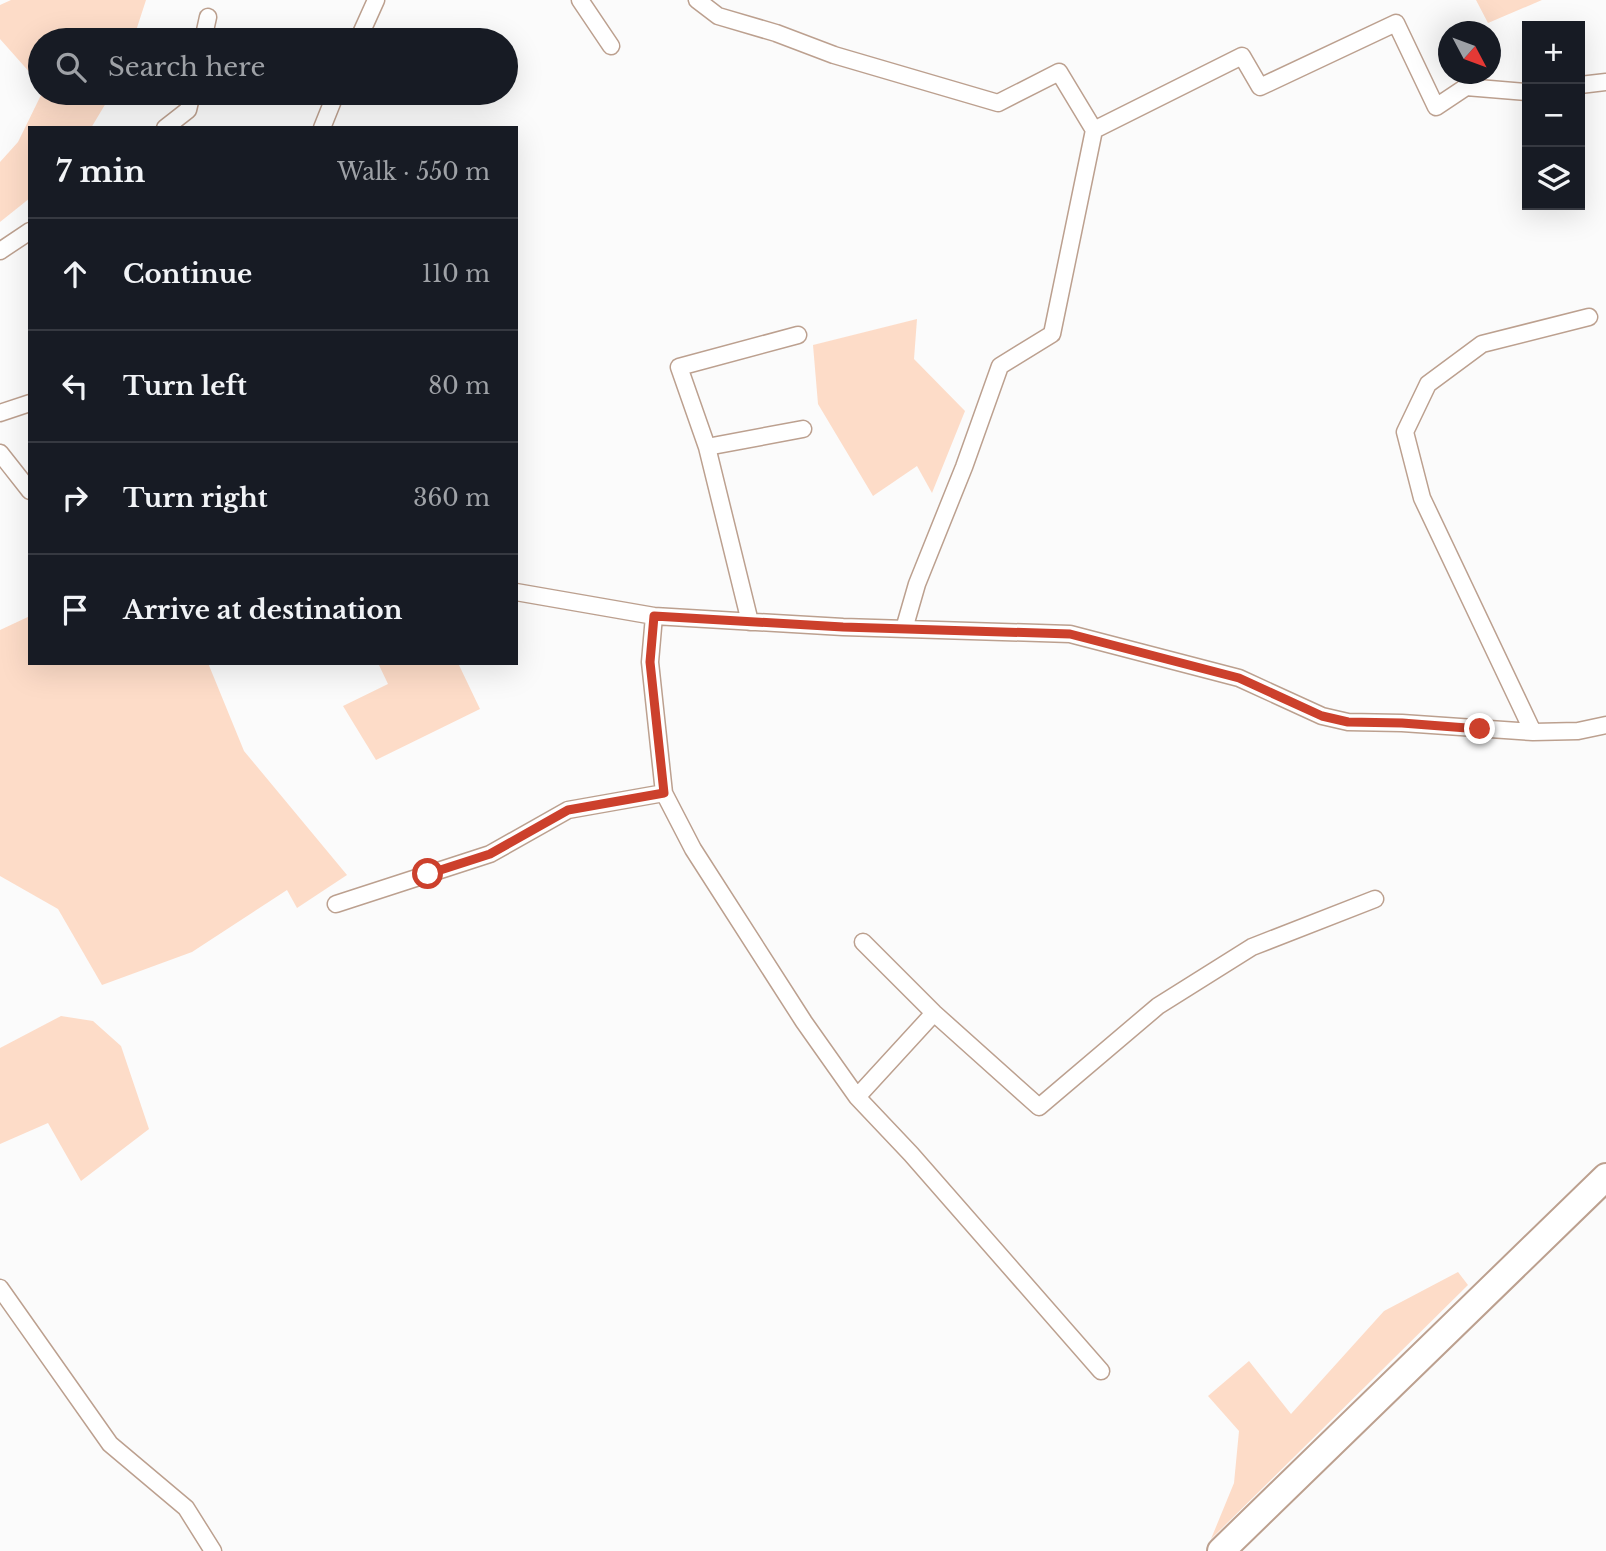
<!DOCTYPE html>
<html lang="en">
<head>
<meta charset="utf-8">
<style>
	body { margin:0; font-family:"Libre Baskerville",serif; background:#20242c; color:#f1f3f6 }
	.controls { position:absolute; right:21px; top:21px; display:grid; overflow:hidden; border-radius:0px; box-shadow:0 7px 28px #0002 }
	.controls button { width:63px; height:63px; display:grid; place-items:center; padding:0; border:0; border-bottom:2px solid #363941; background:#171b24; color:#f1f3f6; font:35px sans-serif }
	.compass { position:absolute; left:1438px; top:21px; width:63px; height:63px; border-radius:50%; background:#171b24; box-shadow:0 7px 28px #0002; rotate:131deg }
	.stop { position:absolute; width:21px; height:21px; margin:-16px; border:5px solid #cc402c; border-radius:50%; background:#fff }
	.stop.end { background:#cc402c; border-color:#fff; box-shadow:0 2px 7px #0008 }
	.list { margin:0; padding:0; list-style:none }
	h2 { display:flex; justify-content:space-between; align-items:center; height:91px; margin:0; padding:0 28px; font-size:30px }
	h2 small { font-size:23px; font-weight:400; color:#9ea1a6 }
	.list li { display:grid; grid-template-columns:46px 1fr auto; gap:21px; align-items:center; box-sizing:border-box; height:112px; padding:0 28px; border-top:2px solid #363941 }
	.list b { display:block; font-size:26px; white-space:nowrap }
	.list em { font-size:23px; font-style:normal; color:#9ea1a6 }
	.icon { flex:none; width:38px; height:38px; fill:none; stroke:currentColor; stroke-width:2; stroke-linecap:round; stroke-linejoin:round }
	.map { position:relative; flex:none; width:1606px; height:1551px; overflow:hidden }
	.search { position:absolute; background:#171b24; box-shadow:0 7px 28px #0002; left:28px; top:28px; width:490px; height:77px; display:flex; align-items:center; gap:18px; box-sizing:border-box; padding:0 24px; border-radius:38px; color:#9ea1a6; font-size:26px }
	.panel { position:absolute; background:#171b24; box-shadow:0 7px 28px #0002; left:28px; top:126px; width:490px; height:539px; border-radius:0px }
	.map>svg:first-child { display:block }
</style>
</head>
<body>
<div class="map">
<svg width="1606" height="1551" viewBox="0 0 1606 1551">
	<rect width="100%" height="100%" fill="#fbfbfb"/>
	<!-- green -->
	<path fill="#fddcc8" d="M11 0H146L133 40H40V84L0 39V5Z
		M1476 0H1542L1488 23Z
		M42 93H112L91 128H30V198L0 222V162L18 142Z
		M917 319 914 359 965 411 932 493 917 466 873 496 818 404 813 345Z
		M30 616V663H208L244 751 347 875 297 908 287 890 192 952 102 985 58 909 0 876V630Z
		M378 663H458L480 709 376 760 343 706 388 684Z
		M61 1016 93 1021 121 1046 149 1129 81 1181 48 1123 0 1144V1048Z
		M1458 1272 1468 1285 1211 1539 1234 1483 1239 1431 1208 1396 1249 1361 1291 1414 1384 1311Z"/>
	<g fill="none" stroke-linecap="round" stroke-linejoin="round">
		<!-- street casing -->
		<g stroke="#bca08f" stroke-width="19">
			<path id="street" d="M580 0 611 46
				M697 0 718 16 776 33 834 55 998 103 1059 72 1094 130 1052 334 1000 366 964 467 917 584 904 629
				M203 40 208 17
				M358 40 376 0
				M1580 85 1606 82
				M165 128 188 110 192 93
				M322 128 336 93
				M1094 130 1242 56 1260 87 1396 23 1436 107 1466 87 1527 92
				M0 251 30 231
				M0 413 30 403
				M707 447 803 429
				M0 453 30 491
				M516 592 654 616 843 627 1070 634 1239 678 1322 716 1348 722 1402 723 1533 732 1578 731 1606 725
				M654 616 650 662 664 793 693 849 804 1022 857 1097 911 1154 1101 1371
				M750 622 707 447 679 367 798 335
				M1533 732 1422 498 1405 432 1428 384 1482 344 1589 317
				M336 904 490 854 568 810 664 793
				M863 942 934 1013 1039 1107 1158 1006 1252 947 1375 899
				M857 1097 934 1013
				M0 1288 110 1444 186 1508 213 1551"/>
		</g>
		<!-- primary casing -->
		<g stroke="#bca08f" stroke-width="30">
			<path id="primary" d="M1221 1551 1606 1177"/>
		</g>
		<!-- street -->
		<use href="#street" stroke="#fff" stroke-width="16"/>
		<!-- primary -->
		<use href="#primary" stroke="#fff" stroke-width="26"/>
	</g>
	<g fill="none" stroke-linecap="round" stroke-linejoin="round">
		<!-- route -->
		<path stroke="#cc402c" stroke-width="9" d="M428 874 490 854 568 810 664 793 650 662 654 616 843 627 1070 634 1239 678 1322 716 1348 722 1402 723 1480 729"/>
	</g>
</svg>
<div class="controls">
<button>+</button>
<button>−</button>
<button><svg class="icon" aria-label="layers" viewBox="0 0 24 24"><path d="M12 4l9 5-9 5-9-5zM3 14l9 5 9-5"/></svg></button>
</div>
<svg class="compass" viewBox="-18 -18 36 36"><path d="M0-13l5 13h-10z" fill="#e53935"/><path d="M0 13l5-13h-10z" fill="#9ea1a6"/></svg>
<div class="stop" style="left:428px;top:874px"></div>
<div class="stop end" style="left:1480px;top:729px"></div>
<div class="search"><svg class="icon" aria-label="search" viewBox="0 0 24 24"><circle cx="10" cy="10" r="6"/><path d="M15 15l6 6"/></svg>Search here</div>
<section class="panel">
<h2>7 min<small>Walk · 550 m</small></h2>
<ul class="list">
<li><svg class="icon" aria-label="ahead" viewBox="0 0 24 24"><path d="M12 20V5M6 11l6-6 6 6"/></svg><div><b>Continue</b></div><em>110 m</em></li>
<li><svg class="icon" aria-label="left" viewBox="0 0 24 24"><path d="M17 20v-9H6M10 6l-5 5 5 5"/></svg><div><b>Turn left</b></div><em>80 m</em></li>
<li><svg class="icon" aria-label="right" viewBox="0 0 24 24"><path d="M7 20v-9h11M14 6l5 5-5 5"/></svg><div><b>Turn right</b></div><em>360 m</em></li>
<li><svg class="icon" aria-label="arrive" viewBox="0 0 24 24"><path d="M6 21V4h12l-3 4 3 4H6"/></svg><div><b>Arrive at destination</b></div></li>
</ul>
</section>
</div>
</body>
</html>
